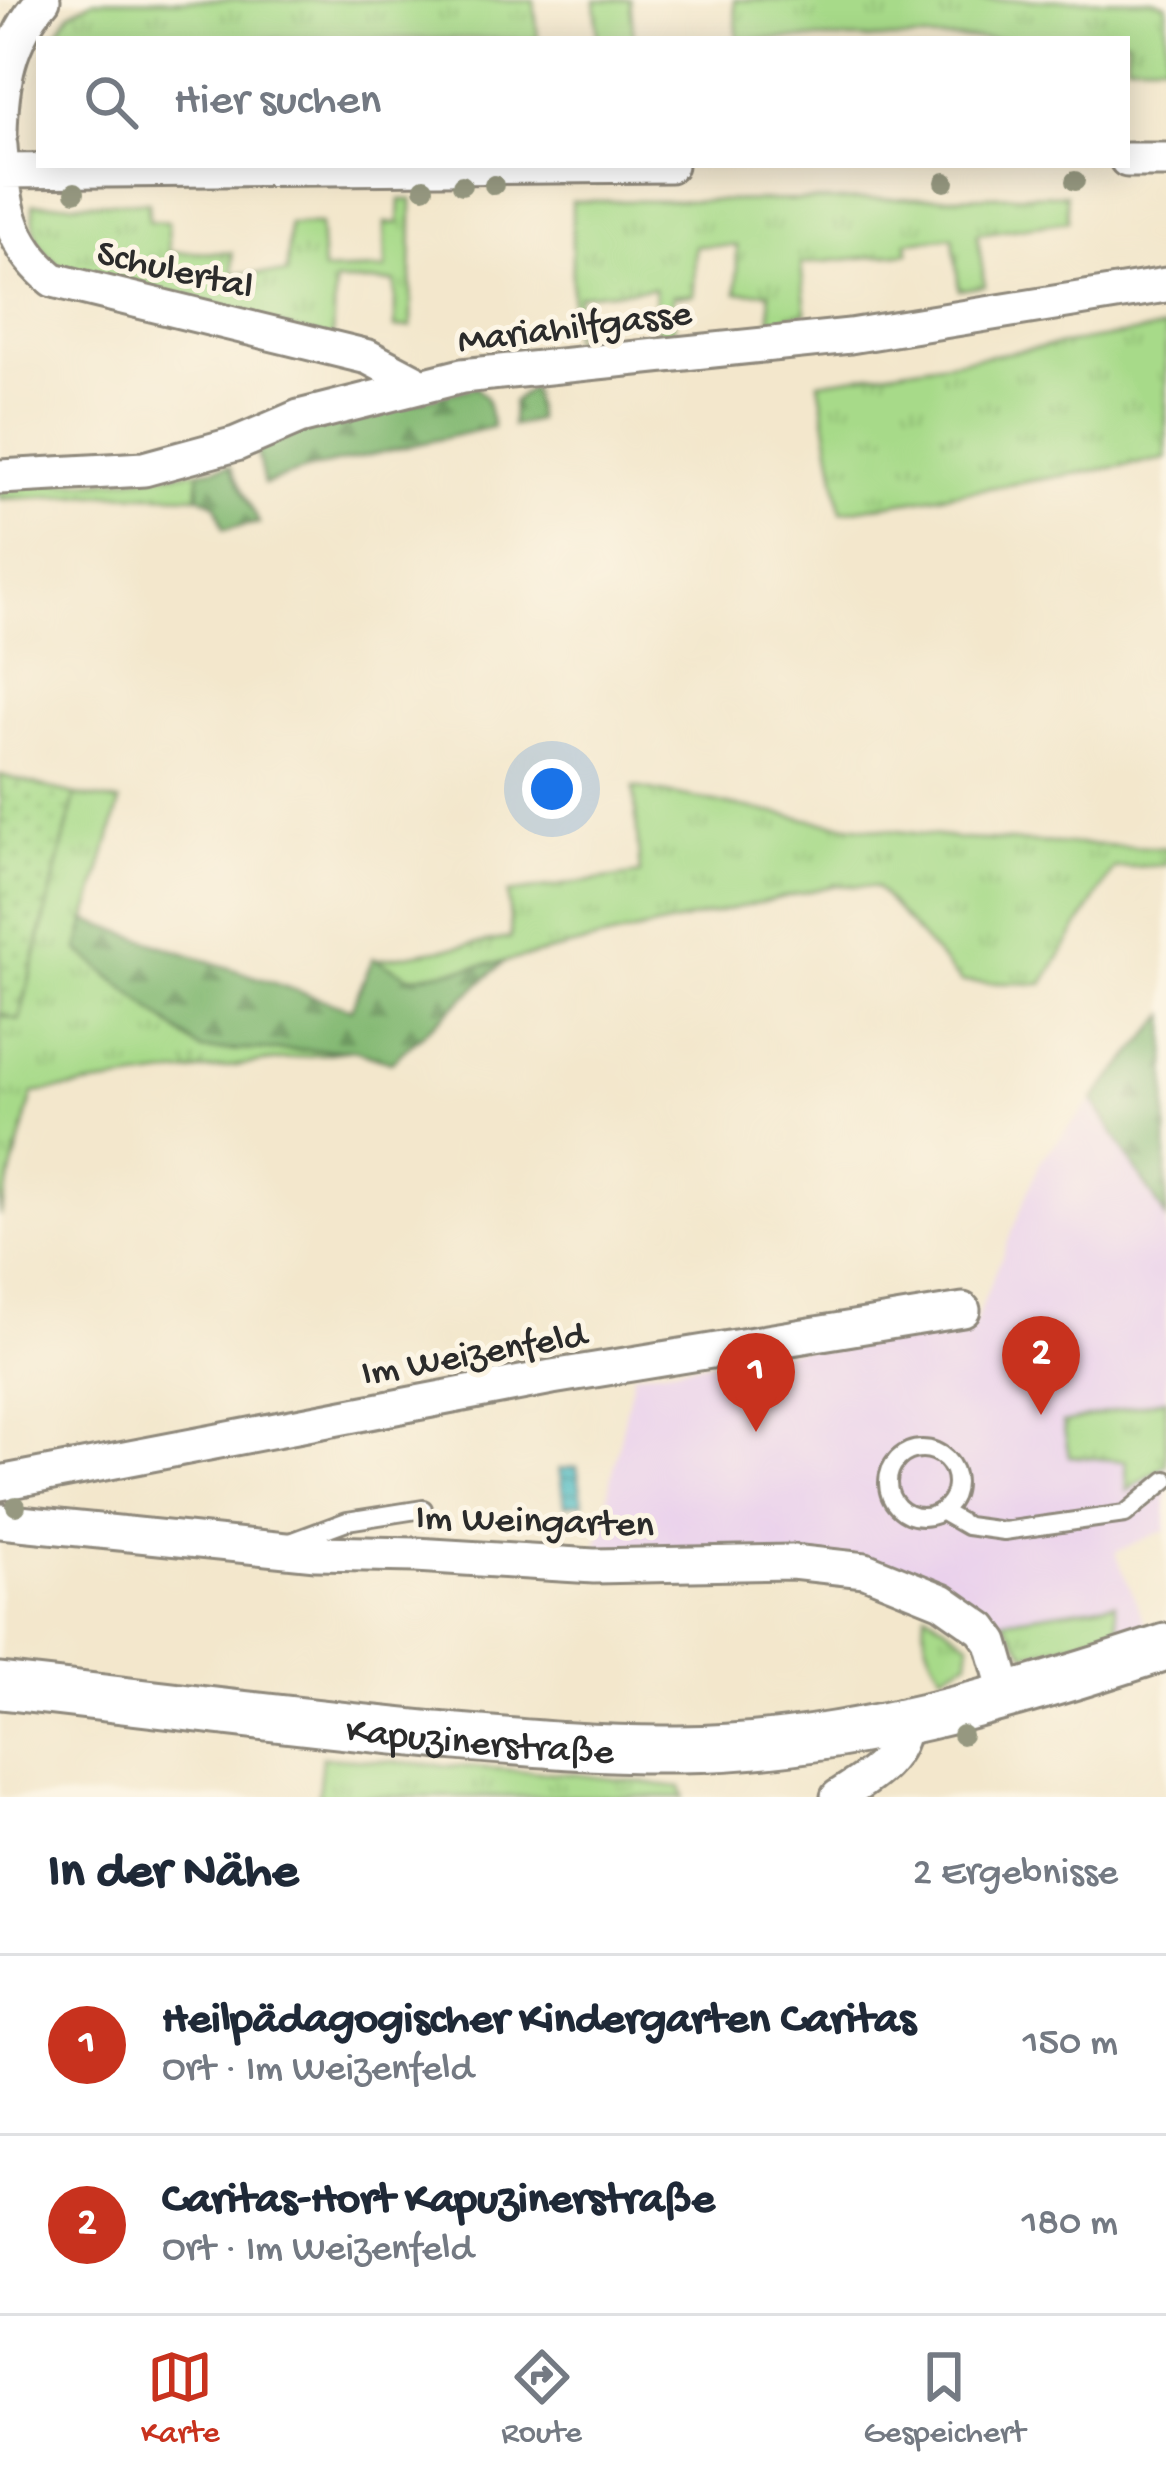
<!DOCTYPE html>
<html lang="de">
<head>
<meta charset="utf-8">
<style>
	body { margin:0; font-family:"Gochi Hand",sans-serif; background:#f6f6f7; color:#1f2937 }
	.you { position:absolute; left:552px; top:789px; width:42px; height:42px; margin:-30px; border:9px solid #fff; border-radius:50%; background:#1a73e8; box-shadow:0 0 0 18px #1a73e833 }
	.badge { display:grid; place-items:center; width:78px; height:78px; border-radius:50%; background:#c8321e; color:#fff; font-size:39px; font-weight:700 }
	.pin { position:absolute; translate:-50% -99px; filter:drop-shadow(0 3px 6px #0008) }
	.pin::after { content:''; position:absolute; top:63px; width:42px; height:36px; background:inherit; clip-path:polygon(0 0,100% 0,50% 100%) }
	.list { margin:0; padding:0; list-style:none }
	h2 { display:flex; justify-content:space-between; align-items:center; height:156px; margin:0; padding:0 48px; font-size:51px }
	h2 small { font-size:39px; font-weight:400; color:#747a83 }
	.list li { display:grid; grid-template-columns:78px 1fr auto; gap:36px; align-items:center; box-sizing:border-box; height:180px; padding:0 48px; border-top:3px solid #e0e1e3 }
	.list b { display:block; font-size:45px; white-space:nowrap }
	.list p { margin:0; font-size:39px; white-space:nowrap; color:#747a83 }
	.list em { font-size:39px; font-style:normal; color:#747a83 }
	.icon { flex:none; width:66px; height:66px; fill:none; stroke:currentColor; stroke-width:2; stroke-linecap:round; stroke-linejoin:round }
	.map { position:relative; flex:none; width:1166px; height:1797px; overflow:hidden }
	.search { position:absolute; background:#fff; box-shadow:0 6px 30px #0003; left:36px; right:36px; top:36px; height:132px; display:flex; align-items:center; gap:30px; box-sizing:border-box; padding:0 42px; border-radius:0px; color:#747a83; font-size:45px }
	.sheet { height:516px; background:#fff }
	nav { display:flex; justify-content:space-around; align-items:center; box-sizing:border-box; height:168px; border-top:3px solid #e0e1e3; background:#fff; font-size:33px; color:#747a83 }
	nav a { display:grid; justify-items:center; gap:6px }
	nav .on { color:#c8321e }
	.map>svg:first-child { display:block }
</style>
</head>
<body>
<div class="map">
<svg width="1166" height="1797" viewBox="0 0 1166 1797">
	<defs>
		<pattern id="grass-tufts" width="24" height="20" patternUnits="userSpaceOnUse" patternTransform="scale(3)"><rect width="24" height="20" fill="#a7da89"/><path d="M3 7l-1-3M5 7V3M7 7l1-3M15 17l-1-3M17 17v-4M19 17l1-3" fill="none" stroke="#90bb76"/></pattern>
		<pattern id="forest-firs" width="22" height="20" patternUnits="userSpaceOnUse" patternTransform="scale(3)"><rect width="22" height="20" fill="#85ba75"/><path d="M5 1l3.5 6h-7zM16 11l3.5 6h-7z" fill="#6d9760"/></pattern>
		<pattern id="garden-dots" width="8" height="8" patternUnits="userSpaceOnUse" patternTransform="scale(3)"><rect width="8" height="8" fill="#a7da89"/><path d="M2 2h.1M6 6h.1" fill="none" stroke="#90bb76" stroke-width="1.8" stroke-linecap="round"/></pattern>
		<pattern id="water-rules" width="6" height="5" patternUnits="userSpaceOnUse" patternTransform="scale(3)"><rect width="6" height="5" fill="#4ab9c1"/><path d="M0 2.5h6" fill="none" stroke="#3e979d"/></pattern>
	</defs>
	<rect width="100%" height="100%" fill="#fcf5e5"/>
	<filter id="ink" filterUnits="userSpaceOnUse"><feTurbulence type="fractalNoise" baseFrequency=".00833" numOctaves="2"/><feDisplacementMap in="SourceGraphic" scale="24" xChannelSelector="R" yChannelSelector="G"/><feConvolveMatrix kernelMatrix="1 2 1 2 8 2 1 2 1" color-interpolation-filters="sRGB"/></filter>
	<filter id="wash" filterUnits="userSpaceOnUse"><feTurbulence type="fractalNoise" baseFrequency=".004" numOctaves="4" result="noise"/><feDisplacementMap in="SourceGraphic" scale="48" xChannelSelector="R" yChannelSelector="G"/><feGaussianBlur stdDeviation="2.7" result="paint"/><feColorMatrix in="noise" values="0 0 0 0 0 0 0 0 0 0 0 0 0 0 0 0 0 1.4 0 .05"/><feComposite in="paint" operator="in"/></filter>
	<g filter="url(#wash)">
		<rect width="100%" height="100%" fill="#f3e7cc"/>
		<!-- built -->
		<path fill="#ead1ec" d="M1166 1015V1531L1115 1552 1148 1630 1026 1654 1003 1620 985 1621 927 1584 595 1556 634 1373 974 1325 1041 1160Z"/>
		<!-- grass -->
		<path fill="url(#grass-tufts)" stroke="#69825a" stroke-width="3" d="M94 0H534L538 39H53L70 13Z
			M595 0H630L634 39H593L598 36Z
			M734 0H1151L1166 4V62H1127V39H738Z
			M1066 194 1068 221 977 234 985 286 959 290 953 237 907 242 908 253 801 264 806 313 789 315 790 328H771L769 292 737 293V246H695L694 295 673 296 674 332H658L654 288 579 295 572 344V201L839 200Z
			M400 200H412L411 327 395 328V282H335L333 339 65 271C38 247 33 241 33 204L148 202 149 221 168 222 169 252 232 253 233 273 287 274 289 224H320L323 271 386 269 385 223H399Z
			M1166 328V459L841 512 819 382Z
			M199 471 198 496 114 494 0 499V484L92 482Z
			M634 787 823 822 962 839 1166 848V865L1114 868 1043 984 961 982 876 887 836 885 504 962 411 977 376 960 511 938 508 893 640 874Z
			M75 795 120 802 78 950 201 1050H354L33 1093 0 1216V1015L20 1019Z
			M1166 1399V1465L1127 1491 1126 1461 1069 1456 1063 1423Z
			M1115 1603 1119 1632 1026 1654 1003 1620Z
			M926 1612 970 1643 968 1660 942 1674C930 1654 920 1635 926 1612Z
			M322 1757 572 1774 681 1787 684 1797H318Z"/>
		<!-- forest -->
		<path fill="url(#forest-firs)" stroke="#587250" stroke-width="3" d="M476 387 486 398 493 427 305 470 264 484 255 443Z
			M532 387 537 420 512 426 513 402Z
			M230 466 259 523 224 529 216 504 198 496 199 471Z
			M86 920 351 1009 373 958 411 977 504 962 391 1062 354 1050H201L78 950Z
			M1166 1015V1218L1093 1100Z"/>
		<!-- garden -->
		<path fill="url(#garden-dots)" stroke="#69825a" stroke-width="3" d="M0 775 75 795 19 1020 0 1014Z"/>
		<!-- water -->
		<path fill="url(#water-rules)" stroke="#3a7276" stroke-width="3" d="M577 1467 583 1503 565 1505 559 1469Z"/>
	</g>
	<g filter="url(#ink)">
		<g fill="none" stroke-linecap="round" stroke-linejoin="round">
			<!-- lane casing -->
			<g stroke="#8f897c" stroke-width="22">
				<path id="lane" d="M888 1483a34 34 0 1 1 68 0a34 34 0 1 1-68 0Z
					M941 1511 967 1526 1004 1531 1125 1514 1166 1480
					M285 1544 347 1521 423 1509"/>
			</g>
			<!-- street casing -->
			<g stroke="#8f897c" stroke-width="39">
				<path id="street" d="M0 135C1 83 8 40 43 0
					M0 146C4 202 7 242 53 280L368 357 421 385
					M1127 160H1166
					M0 171 670 165
					M0 477 144 469 236 444 299 417 462 376 850 336 1166 285
					M0 1483 552 1377 963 1310
					M0 1521 316 1553 416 1555 594 1566 792 1562 865 1570 942 1601 982 1629 992 1643 1007 1695
					M838 1797C867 1778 901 1760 903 1722"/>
			</g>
			<!-- secondary casing -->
			<g stroke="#8f897c" stroke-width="51">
				<g id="secondary">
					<path id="s1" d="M0 1686C145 1702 289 1721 434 1735 515 1742 597 1750 678 1749 841 1748 1013 1698 1166 1647"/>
				</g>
			</g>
			<!-- lane -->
			<use href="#lane" stroke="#fff" stroke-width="16"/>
			<!-- street -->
			<use href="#street" stroke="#fff" stroke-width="33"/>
			<!-- secondary -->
			<use href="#secondary" stroke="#fff" stroke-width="45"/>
		</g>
		<!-- trees -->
		<g fill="#969880">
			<circle cx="1075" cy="181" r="10"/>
			<circle cx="945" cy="182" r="10"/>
			<circle cx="462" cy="185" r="10"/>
			<circle cx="494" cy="185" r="10"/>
			<circle cx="424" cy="188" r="10"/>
			<circle cx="75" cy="192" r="10"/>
			<circle cx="16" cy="1506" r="10"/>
			<circle cx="962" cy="1735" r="10"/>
		</g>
	</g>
	<g text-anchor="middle" stroke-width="10" stroke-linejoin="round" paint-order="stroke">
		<!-- street labels -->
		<g font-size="39" fill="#2b2b2b" stroke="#fcf5e5">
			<text transform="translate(176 266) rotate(13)" y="14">Schulertal</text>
			<text transform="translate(574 323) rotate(-7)" y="14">Mariahilfgasse</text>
			<text transform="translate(473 1350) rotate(-10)" y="14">Im Weizenfeld</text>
			<text transform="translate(535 1517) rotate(2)" y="14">Im Weingarten</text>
			<text dy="14" stroke="none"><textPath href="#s1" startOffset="483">Kapuzinerstraße</textPath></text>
		</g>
	</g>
</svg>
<div class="you"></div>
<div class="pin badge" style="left:756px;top:1432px">1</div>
<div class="pin badge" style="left:1041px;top:1415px">2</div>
<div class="search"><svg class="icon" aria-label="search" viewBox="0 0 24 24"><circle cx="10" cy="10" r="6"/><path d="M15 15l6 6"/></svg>Hier suchen</div>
</div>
<section class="sheet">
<h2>In der Nähe<small>2 Ergebnisse</small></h2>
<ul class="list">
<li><span class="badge">1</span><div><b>Heilpädagogischer Kindergarten Caritas</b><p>Ort · Im Weizenfeld</p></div><em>150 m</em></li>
<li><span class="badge">2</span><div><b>Caritas-Hort Kapuzinerstraße</b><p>Ort · Im Weizenfeld</p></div><em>180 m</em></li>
</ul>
</section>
<nav>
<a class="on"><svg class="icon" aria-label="map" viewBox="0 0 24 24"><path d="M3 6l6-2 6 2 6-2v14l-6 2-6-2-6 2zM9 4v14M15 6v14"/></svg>Karte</a>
<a><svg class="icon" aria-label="directions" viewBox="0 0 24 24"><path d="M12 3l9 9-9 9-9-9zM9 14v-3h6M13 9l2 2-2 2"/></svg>Route</a>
<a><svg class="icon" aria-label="saved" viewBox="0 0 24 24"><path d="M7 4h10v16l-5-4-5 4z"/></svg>Gespeichert</a>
</nav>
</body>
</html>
